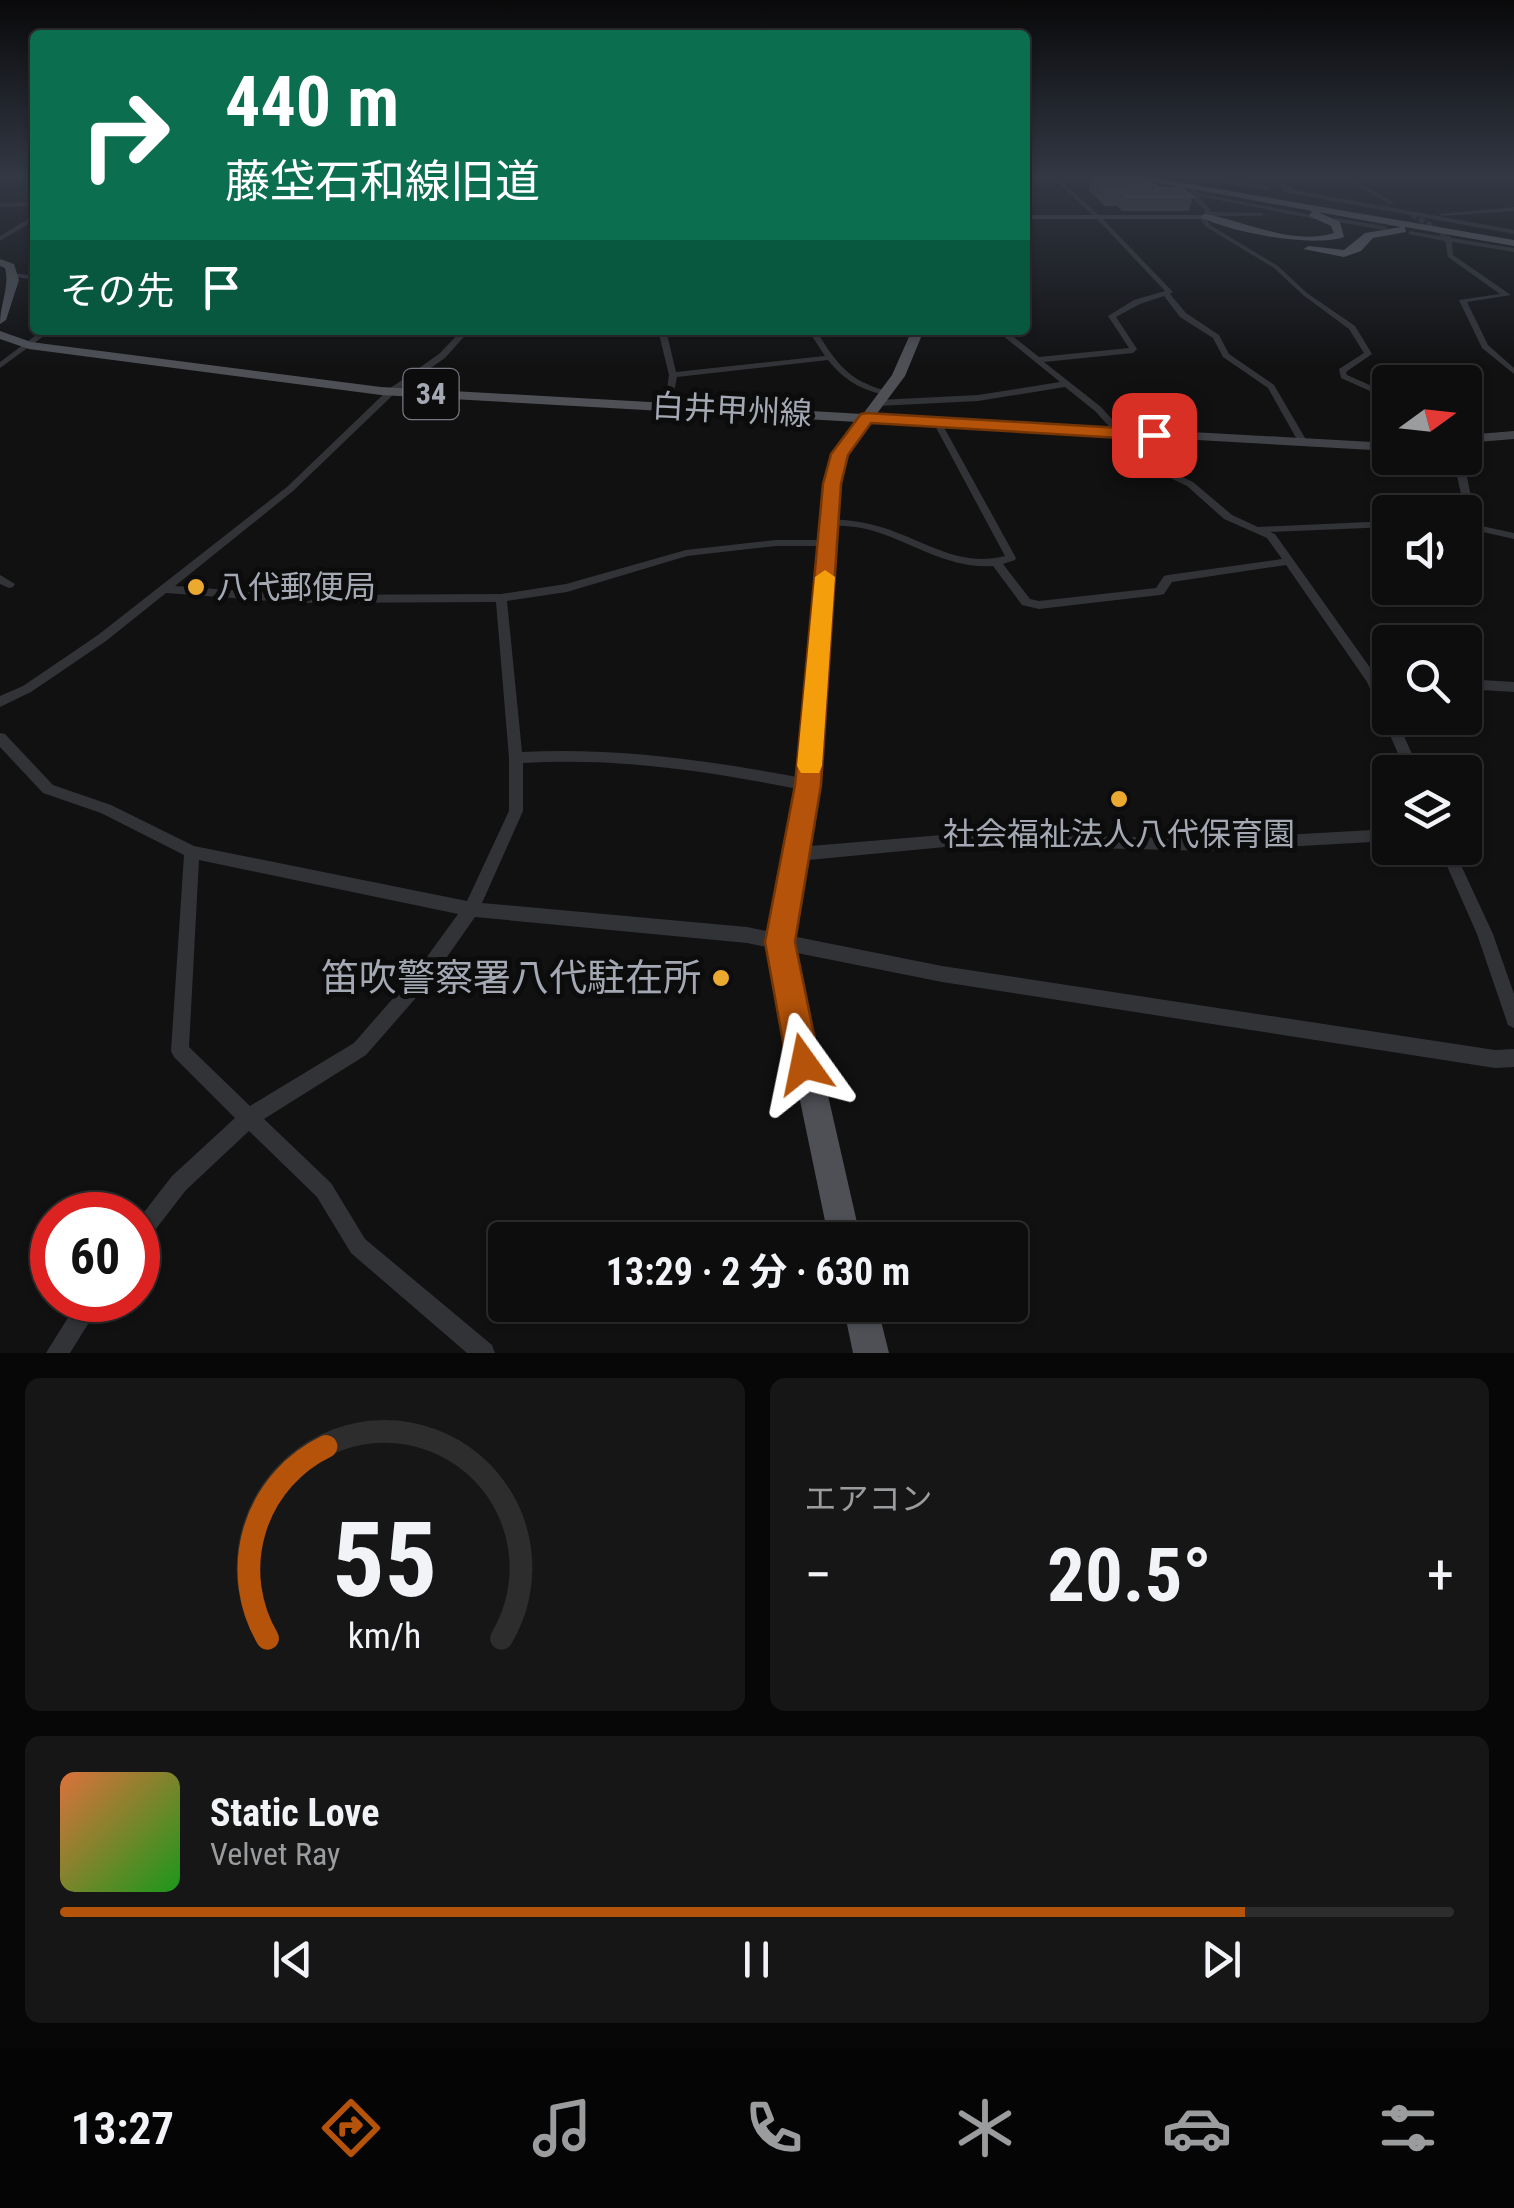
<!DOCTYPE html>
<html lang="ja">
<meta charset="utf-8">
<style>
:root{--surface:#0d0d0e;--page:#161617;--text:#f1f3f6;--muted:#9a9c9e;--line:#2d2d2e;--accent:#b45309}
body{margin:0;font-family:"Roboto Condensed","Noto Sans JP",sans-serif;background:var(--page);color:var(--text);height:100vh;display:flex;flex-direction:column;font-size:38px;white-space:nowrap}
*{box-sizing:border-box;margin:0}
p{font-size:32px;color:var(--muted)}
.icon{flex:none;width:55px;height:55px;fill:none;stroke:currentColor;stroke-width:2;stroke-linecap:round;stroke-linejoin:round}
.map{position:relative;height:1353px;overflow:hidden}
.panel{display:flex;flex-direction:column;gap:25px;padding:25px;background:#070708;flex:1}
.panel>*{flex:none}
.top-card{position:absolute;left:30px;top:30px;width:1000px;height:305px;border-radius:10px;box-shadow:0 2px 8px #0004,0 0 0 2px var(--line);background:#0b6e4f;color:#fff;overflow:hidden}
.needle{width:65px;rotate:75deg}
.buttons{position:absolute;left:1372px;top:365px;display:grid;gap:20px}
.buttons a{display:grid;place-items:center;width:110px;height:110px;border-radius:10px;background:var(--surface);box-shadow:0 2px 8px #0004,0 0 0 2px var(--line);font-size:50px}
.speed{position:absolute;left:30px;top:1192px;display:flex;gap:20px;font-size:50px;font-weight:700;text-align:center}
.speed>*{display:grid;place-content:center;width:130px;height:130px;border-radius:50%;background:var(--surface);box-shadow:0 2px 8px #0004,0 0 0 2px var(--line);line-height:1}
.speed .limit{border:15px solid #d22;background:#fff;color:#111}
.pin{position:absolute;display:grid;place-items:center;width:85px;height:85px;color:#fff;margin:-42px;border-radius:20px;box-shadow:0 5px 15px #0006}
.me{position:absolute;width:110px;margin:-55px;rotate:348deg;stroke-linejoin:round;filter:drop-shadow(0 0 8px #0008)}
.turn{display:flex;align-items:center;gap:35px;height:210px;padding:0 30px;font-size:45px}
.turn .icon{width:130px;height:130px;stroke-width:2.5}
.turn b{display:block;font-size:70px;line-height:85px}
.then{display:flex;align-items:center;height:95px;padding:0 30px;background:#0003;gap:20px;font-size:38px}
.big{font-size:75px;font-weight:700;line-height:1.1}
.panel .widget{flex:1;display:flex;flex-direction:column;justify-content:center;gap:15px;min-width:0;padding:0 35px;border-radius:15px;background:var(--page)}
.panel .dial{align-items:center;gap:0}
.dial svg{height:260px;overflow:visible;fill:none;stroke:var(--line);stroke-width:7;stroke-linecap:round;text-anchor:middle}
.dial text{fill:var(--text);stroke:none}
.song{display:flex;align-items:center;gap:30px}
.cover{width:120px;height:120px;border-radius:15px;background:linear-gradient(135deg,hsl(20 70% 55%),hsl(120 70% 35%))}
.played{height:10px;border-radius:5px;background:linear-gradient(90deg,var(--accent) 85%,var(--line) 85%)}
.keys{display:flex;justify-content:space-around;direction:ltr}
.heat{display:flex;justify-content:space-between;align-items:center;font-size:55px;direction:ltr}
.panel .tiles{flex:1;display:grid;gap:25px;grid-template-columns:1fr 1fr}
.widget:last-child{grid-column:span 2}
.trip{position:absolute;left:488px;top:1222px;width:540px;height:100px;border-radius:10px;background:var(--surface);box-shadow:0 2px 8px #0004,0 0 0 2px var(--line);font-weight:700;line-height:100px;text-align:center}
.tabs{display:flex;height:160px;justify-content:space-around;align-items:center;background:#050506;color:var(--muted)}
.tabs .icon{width:70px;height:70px}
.tabs .current{color:var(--accent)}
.tabs b{font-size:45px;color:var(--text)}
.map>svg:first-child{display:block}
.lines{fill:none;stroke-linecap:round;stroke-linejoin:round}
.street-tunnel{stroke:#2e2f32;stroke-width:6;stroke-dasharray:6 2.5;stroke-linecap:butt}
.street{fill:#323337;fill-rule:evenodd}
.secondary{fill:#404247;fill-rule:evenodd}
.primary{fill:#4e5056;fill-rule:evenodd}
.highway{fill:#5e6168;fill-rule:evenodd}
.wall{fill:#47484d}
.building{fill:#515358;stroke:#5e6066;stroke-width:2.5}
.route{fill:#b45309;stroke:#753606;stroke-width:2.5}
.slow{fill:#f59e0b}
.poi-dot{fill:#eba930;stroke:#0c0c0d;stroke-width:4}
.labels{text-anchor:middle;stroke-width:10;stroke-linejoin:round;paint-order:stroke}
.shield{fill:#0c0c0d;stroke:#767981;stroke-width:2.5}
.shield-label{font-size:30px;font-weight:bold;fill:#a3a8b3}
.street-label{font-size:32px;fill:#a3a8b3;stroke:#0c0c0d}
.poi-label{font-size:32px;fill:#a3a8b3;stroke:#0c0c0d;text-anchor:start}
.near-poi-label{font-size:38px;fill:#a3a8b3;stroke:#0c0c0d;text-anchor:end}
</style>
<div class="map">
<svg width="1514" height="1353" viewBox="0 0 1514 1353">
<rect width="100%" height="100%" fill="#111112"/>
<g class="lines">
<!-- street-tunnel -->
<path class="street-tunnel" d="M1187,177L1195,191
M1412,214L1448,237"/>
<!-- street -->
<path class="street" d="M1051,177H1056L1100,216L1172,291L1173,292L1170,294L1186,313L1219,335L1229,354L1274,385L1308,443L1300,445L1268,388L1223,357L1213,338L1180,317L1164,296L1140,304L1116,317L1137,349L1133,353L1044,362L1101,407L1151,462L1193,482L1232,515L1258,527L1390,521V527L1270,532L1275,534L1376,676H1390V686H1381L1390,705V718H1396L1420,772H1406L1367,682L1286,565L1172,582L1164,594L1160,595L1039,609L1022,605L993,566C947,569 913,542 870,530C857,526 843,526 830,525L825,522L830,519C849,520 866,522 884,528C925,541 960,568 1005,556L933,422L937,419L941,422L1016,558L1015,560L1003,564L1030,599L1039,601L1156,588L1164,576L1168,575L1282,559L1267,538L1224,519L1187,486L1145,466L1095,411L1065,387L978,401L878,406L874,403L878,400L978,395L1060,382L996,330H1005L1039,357L1129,348L1108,316L1134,300L1165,291L1096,218Z
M1199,177H1204L1205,178L1202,180Z
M1268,177H1274L1295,190L1514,230V234L1284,192L1281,190L1286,189Z
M1341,177H1347L1395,203L1390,204Z
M1216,178L1267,186L1270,188L1267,190L1214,181Z
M1195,189L1198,193L1317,216L1315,219L1198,196L1210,209V212L1264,213L1262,216H1209L1207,220L1210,225L1278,266L1307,293L1355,326L1372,354L1346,372L1347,375L1390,394V400L1341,378L1339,369L1364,353L1349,329L1303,295L1274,268L1206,227L1201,220L1205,210L1194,200L1193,195L1187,193Z
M35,202V206L0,207V203Z
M1514,207V211L1442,216L1439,214Z
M35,215V220L0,241V236Z
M1335,218L1384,226L1387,228L1384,230L1333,221Z
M1410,231L1445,237L1448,235L1451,238L1514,248V252L1452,242L1453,255L1511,295L1467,302L1488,345L1514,368V374L1482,348L1459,300L1500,294L1448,257L1445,241L1408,234Z
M13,273L35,276V280L11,276L10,275Z
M43,330H52L0,368V362Z
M462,330H470L445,358L395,393L293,491L175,586L298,595L501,594L566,584L686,550L776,540H828L833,543L828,546H776L687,556L567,592L507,601L522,752C619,747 713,761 808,779L813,781L815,785L813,789L808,791C713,772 620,757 523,763V811L482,903L747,927L942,966L1495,1050L1514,1049V1067L1495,1068L942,982L747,943L475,917L428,984L366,1055L264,1119L331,1183L365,1239L492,1345L495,1353H467L351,1253L317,1197L249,1131L186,1190L145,1243L138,1246V1220L172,1176L235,1118L174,1057L171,1051L184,855L101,813L43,793L0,747V733L5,734L53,785L111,805L194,846L467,901L509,811V758L496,602L298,603L166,593L106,641L31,692L0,707V696L23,686L98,635L287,487L389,389L439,354ZM199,860L458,914L416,972L354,1043L250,1106L189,1047Z
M658,330H666L676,372L825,356L808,330H816C829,352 843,374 867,384C874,388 883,389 890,392L886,395C861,390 844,380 828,360L677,377L671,407L664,409L669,375Z
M1453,458H1463L1477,525L1514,533V539L1465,528V512Z
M0,575L15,584L13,587L9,588L0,584Z
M1465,679L1514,682V692L1465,689Z
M1390,829V841L1213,851L966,845L798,861L793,859L790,854L793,849L798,847L966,833L1213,839Z
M1439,848H1453L1493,934L1514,994V1028L1508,1025L1477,934Z
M79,1300H103L70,1353H46Z"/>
<!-- secondary -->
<path class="secondary" d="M1025,215H1205L1209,217L1205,219H1025Z
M867,414L1390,443V451L863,421V415Z
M1514,431V439L1465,443V435Z"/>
<!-- primary -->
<path class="primary" d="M0,259L14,264L19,280L6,320L0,324C0,304 10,286 5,268L0,266Z
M912,330H924L905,376L846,455L840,485L819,785L793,942L861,1240H829L767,942L797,785L824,485L832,455L857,422L381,395L29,349L0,339V331L31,342L381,387L863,414L892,375Z
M843,1305H877L889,1353H853Z"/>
<!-- highway -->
<path class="highway" d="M1126,177H1149L1514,240V246L1405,227L1406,232L1373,238L1361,251L1344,257L1303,249L1309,246L1344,250L1365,233L1401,227L1318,212L1340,222L1344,237C1310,248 1231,232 1200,217L1205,214C1245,221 1293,246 1334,233L1331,226L1309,216L1312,211Z"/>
</g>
<!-- wall -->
<path class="wall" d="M1093,177L1159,188L1193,197L1189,211H1122L1117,206H1105L1089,191Z"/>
<!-- building -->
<path class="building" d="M1093,177H1146L1159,188H1182L1193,197H1126L1121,192H1109Z"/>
<!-- sky -->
<linearGradient id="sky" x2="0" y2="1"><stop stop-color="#09090a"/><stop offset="0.48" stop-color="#323844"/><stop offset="1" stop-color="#323844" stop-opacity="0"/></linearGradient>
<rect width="1514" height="367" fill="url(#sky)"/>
<!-- route -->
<path class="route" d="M867,413L1154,430L1163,435L1154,440L871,423L848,455L841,484L821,785L795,942L820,1064L815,1075L804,1080L792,1075L787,1064L765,942L795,785L823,484L831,454L861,414Z"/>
<!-- slow -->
<path class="slow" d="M825,570L835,577L822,766L819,773H801L797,766L815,577Z"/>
<!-- markers -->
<g class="poi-dot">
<circle cx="196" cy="587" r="10"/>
<circle cx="1119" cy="799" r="10"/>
<circle cx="721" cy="978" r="10"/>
</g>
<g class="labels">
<!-- shield labels -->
<rect class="shield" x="403.5" y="369" width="55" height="50" rx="8"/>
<g class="shield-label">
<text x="431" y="404">34</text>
</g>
<!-- street labels -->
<g class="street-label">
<text transform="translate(732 410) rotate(3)" y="11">白井甲州線</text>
</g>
<!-- poi labels -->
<g class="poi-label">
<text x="216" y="598">八代郵便局</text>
<text x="1119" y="845" text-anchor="middle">社会福祉法人八代保育園</text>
</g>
<!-- near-poi labels -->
<g class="near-poi-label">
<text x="701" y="991">笛吹警察署八代駐在所</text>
</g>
</g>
</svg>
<div class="buttons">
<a><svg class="needle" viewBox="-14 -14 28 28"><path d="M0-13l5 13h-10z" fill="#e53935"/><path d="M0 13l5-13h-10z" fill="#9a9c9e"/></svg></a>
<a><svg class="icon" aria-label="sound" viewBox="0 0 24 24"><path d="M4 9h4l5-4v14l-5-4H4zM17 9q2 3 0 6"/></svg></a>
<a><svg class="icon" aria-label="search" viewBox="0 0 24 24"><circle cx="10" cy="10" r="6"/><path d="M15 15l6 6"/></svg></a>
<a><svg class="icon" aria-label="layers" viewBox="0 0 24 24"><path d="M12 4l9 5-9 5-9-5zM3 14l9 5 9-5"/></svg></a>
</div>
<div class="speed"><div class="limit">60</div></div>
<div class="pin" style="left:1154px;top:435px;background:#d93025"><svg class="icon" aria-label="arrive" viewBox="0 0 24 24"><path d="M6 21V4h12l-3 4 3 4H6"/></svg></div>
<svg class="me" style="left:804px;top:1064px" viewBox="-20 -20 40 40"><path d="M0-17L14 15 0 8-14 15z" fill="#b45309" stroke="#fff" stroke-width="4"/></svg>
<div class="trip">13:29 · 2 分 · 630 m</div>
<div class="top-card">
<div class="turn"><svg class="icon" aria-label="right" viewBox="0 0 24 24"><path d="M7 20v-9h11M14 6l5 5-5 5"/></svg><div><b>440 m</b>藤垈石和線旧道</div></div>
<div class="then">その先<svg class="icon" aria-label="arrive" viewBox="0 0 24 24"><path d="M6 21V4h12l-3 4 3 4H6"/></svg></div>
</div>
</div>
<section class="panel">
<div class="tiles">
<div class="widget dial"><svg viewBox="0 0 100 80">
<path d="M14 69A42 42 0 1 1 86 69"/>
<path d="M14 69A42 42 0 0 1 32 10" stroke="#b45309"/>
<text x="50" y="56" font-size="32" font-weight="700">55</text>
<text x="50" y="72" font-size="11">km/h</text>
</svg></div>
<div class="widget"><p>エアコン</p>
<div class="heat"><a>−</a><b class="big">20.5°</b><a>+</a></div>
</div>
<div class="widget">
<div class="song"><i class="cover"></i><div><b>Static Love</b><p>Velvet Ray</p></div></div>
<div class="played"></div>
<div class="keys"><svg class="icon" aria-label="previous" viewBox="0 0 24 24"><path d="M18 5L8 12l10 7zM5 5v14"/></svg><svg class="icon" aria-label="pause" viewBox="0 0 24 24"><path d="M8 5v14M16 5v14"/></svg><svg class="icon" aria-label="next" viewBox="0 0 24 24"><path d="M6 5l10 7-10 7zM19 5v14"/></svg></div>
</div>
</div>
</section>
<nav class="tabs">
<b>13:27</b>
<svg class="icon current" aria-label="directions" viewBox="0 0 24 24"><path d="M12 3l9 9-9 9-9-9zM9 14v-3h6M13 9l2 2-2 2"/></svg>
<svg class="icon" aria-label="music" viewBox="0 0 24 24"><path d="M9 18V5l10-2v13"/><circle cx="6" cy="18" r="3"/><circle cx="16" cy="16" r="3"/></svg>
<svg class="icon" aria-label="phone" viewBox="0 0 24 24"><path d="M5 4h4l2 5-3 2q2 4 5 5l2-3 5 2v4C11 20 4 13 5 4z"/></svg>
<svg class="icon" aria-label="climate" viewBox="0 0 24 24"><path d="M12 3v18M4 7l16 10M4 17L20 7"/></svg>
<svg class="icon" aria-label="car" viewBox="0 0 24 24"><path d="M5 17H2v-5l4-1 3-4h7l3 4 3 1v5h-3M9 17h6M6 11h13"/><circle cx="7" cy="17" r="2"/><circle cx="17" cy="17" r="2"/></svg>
<svg class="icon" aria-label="filters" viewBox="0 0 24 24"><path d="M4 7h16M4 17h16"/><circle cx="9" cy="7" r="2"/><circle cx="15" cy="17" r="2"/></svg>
</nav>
